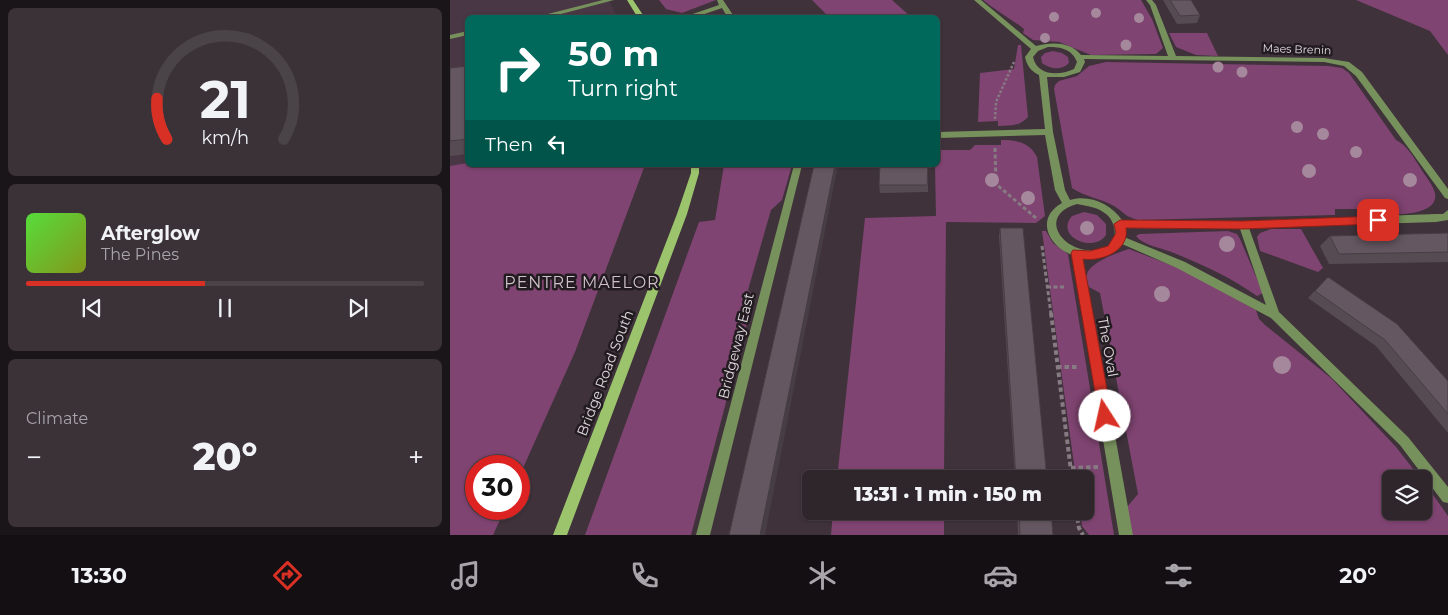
<!DOCTYPE html>
<meta charset="utf-8">
<style>
:root{--surface:#2f262c;--page:#3b3238;--text:#f1f3f6;--muted:#a7a5a9;--line:#4a4348;--accent:#d93025}
body{margin:0;font-family:Montserrat,sans-serif;background:var(--page);color:var(--text);height:100vh;display:flex;flex-direction:column;font-size:19px;white-space:nowrap}
*{box-sizing:border-box;margin:0}
p{font-size:16px;color:var(--muted)}
.icon{flex:none;width:28px;height:28px;fill:none;stroke:currentColor;stroke-width:2;stroke-linecap:round;stroke-linejoin:round}
.map{position:relative;flex:1;overflow:hidden}
.panel{display:flex;flex-direction:column;gap:8px;padding:8px;background:#1a1518;width:450px}
.panel>*{flex:none}
.hud{position:absolute;left:15px;top:15px;width:475px;height:152px;border-radius:8px;box-shadow:0 1px 4px #0004,0 0 0 1px var(--line);background:#00695c;color:#fff;overflow:hidden}
.buttons{position:absolute;left:932px;top:470px;display:grid;gap:10px}
.buttons a{display:grid;place-items:center;width:50px;height:50px;border-radius:8px;background:var(--surface);box-shadow:0 1px 4px #0004,0 0 0 1px var(--line);font-size:25px}
.speed{position:absolute;left:15px;top:455px;display:flex;gap:10px;font-size:25px;font-weight:700;text-align:center}
.speed>*{display:grid;place-content:center;width:65px;height:65px;border-radius:50%;background:var(--surface);box-shadow:0 1px 4px #0004,0 0 0 1px var(--line);line-height:1}
.speed .limit{border:8px solid #d22;background:#fff;color:#111}
.pin{position:absolute;display:grid;place-items:center;width:42px;height:42px;color:#fff;margin:-21px;border-radius:10px;box-shadow:0 2px 8px #0006}
.me{position:absolute;width:55px;margin:-28px;rotate:350deg;stroke-linejoin:round;filter:drop-shadow(0 0 4px #0008)}
.turn{display:flex;align-items:center;gap:18px;height:105px;padding:0 20px;font-size:22px}
.turn .icon{width:65px;height:65px;stroke-width:2.5}
.turn b{display:block;font-size:35px;line-height:42px}
.then{display:flex;align-items:center;height:48px;padding:0 20px;background:#0003;gap:10px;font-size:19px}
.big{font-size:38px;font-weight:800;line-height:1.1}
.panel .widget{flex:1;display:flex;flex-direction:column;justify-content:center;gap:8px;min-width:0;padding:0 18px;border-radius:8px;background:var(--page)}
.panel .dial{align-items:center;gap:0}
.dial svg{height:130px;overflow:visible;fill:none;stroke:var(--line);stroke-width:7;stroke-linecap:round;text-anchor:middle}
.dial text{fill:var(--text);stroke:none}
.song{display:flex;align-items:center;gap:15px}
.cover{width:60px;height:60px;border-radius:8px;background:linear-gradient(135deg,hsl(110 70% 55%),hsl(70 70% 35%))}
.played{height:5px;border-radius:2px;background:linear-gradient(90deg,var(--accent) 45%,var(--line) 45%)}
.keys{display:flex;justify-content:space-around;direction:ltr}
.heat{display:flex;justify-content:space-between;align-items:center;font-size:28px;direction:ltr}
.trip{position:absolute;left:352px;top:470px;width:292px;height:50px;border-radius:8px;background:var(--surface);box-shadow:0 1px 4px #0004,0 0 0 1px var(--line);font-weight:800;line-height:50px;text-align:center}
.menu{display:flex;height:80px;justify-content:space-around;align-items:center;background:#130f12;color:var(--muted)}
.menu .icon{width:35px;height:35px}
.menu .selected{color:var(--accent)}
.menu b{font-size:22px;color:var(--text)}
main{display:flex;flex:1;min-height:0}
.map>svg:first-child{display:block}
.built{fill:#4a3745}
.green{fill:#7f4471}
.lines{fill:none;stroke-linecap:round;stroke-linejoin:round}
.path-far2{stroke:#877b83;stroke-width:2.5;stroke-dasharray:2.5 2;stroke-linecap:butt}
.path-far1{stroke:#877b83;stroke-width:3;stroke-dasharray:4 2.5;stroke-linecap:butt}
.path{stroke:#877b83;stroke-width:4;stroke-dasharray:4.5 3;stroke-linecap:butt}
.lane{fill:#77915c;fill-rule:evenodd}
.street{fill:#77915c;fill-rule:evenodd}
.secondary{fill:#9bc46d;fill-rule:evenodd}
.tree{fill:#a5889c}
.wall{fill:#574b53}
.shaded-wall{fill:#473d44}
.building{fill:#655761;stroke:#473d44}
.route{fill:#d93025;stroke:#8d1f18}
.labels{text-anchor:middle;stroke-width:5;stroke-linejoin:round;paint-order:stroke}
.far-street-label{font-size:11px;fill:#e3dae0;stroke:#221c20}
.street-label{font-size:14px;fill:#e3dae0;stroke:#221c20}
.quarter-label{font-size:16px;letter-spacing:1px;fill:#d0c0cb;stroke:#221c20}
</style>
<main>
<section class="panel">
<div class="widget dial"><svg viewBox="0 0 100 80">
<path d="M14 69A42 42 0 1 1 86 69"/>
<path d="M14 69A42 42 0 0 1 8 44" stroke="#d93025"/>
<text x="50" y="56" font-size="32" font-weight="700">21</text>
<text x="50" y="72" font-size="11">km/h</text>
</svg></div>
<div class="widget">
<div class="song"><i class="cover"></i><div><b>Afterglow</b><p>The Pines</p></div></div>
<div class="played"></div>
<div class="keys"><svg class="icon" aria-label="previous" viewBox="0 0 24 24"><path d="M18 5L8 12l10 7zM5 5v14"/></svg><svg class="icon" aria-label="pause" viewBox="0 0 24 24"><path d="M8 5v14M16 5v14"/></svg><svg class="icon" aria-label="next" viewBox="0 0 24 24"><path d="M6 5l10 7-10 7zM19 5v14"/></svg></div>
</div>
<div class="widget"><p>Climate</p>
<div class="heat"><a>−</a><b class="big">20°</b><a>+</a></div>
</div>
</section>
<div class="map">
<svg width="998" height="535" viewBox="0 0 998 535">
<rect width="100%" height="100%" fill="#3f323b"/>
<!-- built -->
<path class="built" d="M0,0H159L167,17L18,18L17,163L0,166Z"/>
<!-- green -->
<path class="green" d="M209,0H266L232,13L216,9Z
M362,0H442L461,17H379Z
M533,0H691L702,19L713,48L706,54L641,55L609,42L583,40L573,33L574,29C560,18 546,11 533,0Z
M906,0H998V55L980,31Z
M719,33H757L768,56L746,55L726,47Z
M568,45H571L578,117C570,126 560,126 548,126V121L528,122L530,73L564,69Z
M603,51L612,53L618,57L619,63C611,71 600,69 592,63L591,57L595,53Z
M656,62L878,66L892,68L899,73L946,140C958,146 964,158 971,169C976,177 983,185 985,193C989,215 950,214 937,215L927,209H885V215L688,220C674,216 675,213 664,206C650,198 635,197 622,188L604,89L605,85L609,81L627,76L639,66Z
M551,140C566,140 580,142 587,157L595,216L586,223L496,222L494,479H387L415,218L486,216L485,165H488V150H520L525,145H551Z
M17,163L18,165H195L125,352L69,477V466H26V509H55L43,535H0V166Z
M274,165H342L332,200L321,210L298,290L304,296L241,535H135L249,222L265,220Z
M634,212L647,215L656,224V235C643,254 604,236 622,216Z
M821,229H851L873,268L868,272L810,251L807,237L810,233Z
M592,231H596L603,243L618,254L664,535H639L632,526L630,511H636V479H626Z
M778,231L787,234L790,239L813,293L807,296C782,278 753,265 724,253C713,248 694,246 686,236L689,234Z
M679,249L731,269L806,310L809,319L815,325L881,378L946,447L971,479H941V511H974V482L998,516V535H683L677,507L688,494L650,293L639,287C638,284 636,279 637,275C638,263 669,252 679,249Z
M383,511H494V535H381Z"/>
<g class="lines">
<!-- path-far2 -->
<path class="path-far2" d="M545,119L546,102L564,62"/>
<!-- path-far1 -->
<path class="path-far1" d="M545,148L546,184L586,218
M592,246L601,314
M597,287H616"/>
<!-- path -->
<path class="path" d="M601,313L622,479
M607,367H629
M621,468L648,467
M626,511L629,528L633,535"/>
<!-- lane -->
<path class="lane" d="M153,0H164L96,18H82Z
M18,31V35L0,39V35Z"/>
<!-- street -->
<path class="street" d="M267,0H273L285,18H278L272,8L243,18H231L269,5Z
M524,0H531L586,46C601,42 620,41 631,55L718,56L700,5L696,0H702L706,5L726,56L874,58L899,62L912,72L998,189V199L995,198L906,76L894,66L874,62L634,59L635,62L630,72L614,77H597L603,132L615,190L620,200C639,194 661,204 672,220L793,221L986,214H993L998,210V220L986,222L799,228L829,312L958,437L998,487V503L993,502L950,445L821,318L727,268L672,244C661,257 649,258 633,258L683,535H669L622,255C598,246 585,218 612,203L605,190L595,135L488,138V132L595,129L589,75C581,71 577,66 575,57L581,49ZM598,47C611,47 622,49 627,62L624,69C609,76 587,76 583,57L588,51ZM627,204C637,206 648,207 656,214C667,223 669,243 654,248C619,261 582,217 627,204ZM674,228L790,229L816,305L735,262L674,237Z
M344,165H352L260,535H246Z"/>
<!-- secondary -->
<path class="secondary" d="M177,0H183L195,18H188Z
M241,165H249V173L237,214L117,535H103L227,214L241,173Z"/>
</g>
<!-- trees -->
<g class="tree">
<circle cx="646" cy="13" r="5"/>
<circle cx="604" cy="17" r="5"/>
<circle cx="689" cy="18" r="5"/>
<circle cx="595" cy="38" r="5"/>
<circle cx="676" cy="45" r="5.5"/>
<circle cx="768" cy="67" r="5.5"/>
<circle cx="792" cy="72" r="5.5"/>
<circle cx="847" cy="127" r="6"/>
<circle cx="873" cy="134" r="6"/>
<circle cx="906" cy="152" r="6"/>
<circle cx="859" cy="171" r="7"/>
<circle cx="542" cy="180" r="7"/>
<circle cx="960" cy="180" r="7"/>
<circle cx="578" cy="198" r="7"/>
<circle cx="637" cy="228" r="7"/>
<circle cx="777" cy="244" r="8"/>
<circle cx="712" cy="294" r="8"/>
<circle cx="832" cy="365" r="9"/>
</g>
<!-- wall -->
<path class="wall" d="M713,0H741L750,15L747,23L727,24Z
M18,66V154L0,156V68Z
M478,171V192L430,193L429,185Z
M550,228L597,479H565L549,236Z
M998,233V262L879,264L870,246L880,236Z
M878,277L998,381V433L926,346L858,298Z
M567,511H601L603,535H568Z"/>
<!-- shaded-wall -->
<path class="shaded-wall" d="M385,165H388L315,535H310Z"/>
<!-- building -->
<path class="building" d="M720,0H741L750,15L730,16Z
M18,66V139L0,141V68Z
M364,165H385L310,535H279Z
M430,165H478L477,185H429Z
M550,228H573L597,479H566Z
M998,233V252L889,254L880,236Z
M878,277L947,324L998,381V414L935,340L865,291Z
M569,511H601L603,535H570Z"/>
<!-- route -->
<path class="route" d="M928,216L933,220L928,224L793,229L676,228C680,251 651,262 633,259L662,416L660,421L655,423L650,421L621,253L623,250L640,251L658,246L666,233L664,224L670,220L793,221Z"/>
<g class="labels">
<!-- far-street labels -->
<g class="far-street-label">
<text transform="translate(847 49) rotate(2)" y="4">Maes Brenin</text>
</g>
<!-- street labels -->
<g class="street-label">
<text transform="translate(286 346) rotate(-76)" y="5">Bridgeway East</text>
<text transform="translate(658 347) rotate(80)" y="5">The Oval</text>
<text transform="translate(155 373) rotate(-69)" y="5">Bridge Road South</text>
</g>
<!-- quarter labels -->
<g class="quarter-label">
<text x="132" y="288">PENTRE MAELOR</text>
</g>
</g>
</svg>
<div class="buttons">
<a><svg class="icon" aria-label="layers" viewBox="0 0 24 24"><path d="M12 4l9 5-9 5-9-5zM3 14l9 5 9-5"/></svg></a>
</div>
<div class="speed"><div class="limit">30</div></div>
<div class="pin" style="left:928px;top:220px;background:#d93025"><svg class="icon" aria-label="arrive" viewBox="0 0 24 24"><path d="M6 21V4h12l-3 4 3 4H6"/></svg></div>
<svg class="me" style="left:655px;top:416px" viewBox="-20 -20 40 40"><circle r="19" fill="#fff"/><path d="M0-13L10 11 0 6-10 11z" fill="#d93025"/></svg>
<div class="trip">13:31 · 1 min · 150 m</div>
<div class="hud">
<div class="turn"><svg class="icon" aria-label="right" viewBox="0 0 24 24"><path d="M7 20v-9h11M14 6l5 5-5 5"/></svg><div><b>50 m</b>Turn right</div></div>
<div class="then">Then<svg class="icon" aria-label="left" viewBox="0 0 24 24"><path d="M17 20v-9H6M10 6l-5 5 5 5"/></svg></div>
</div>
</div>
</main>
<nav class="menu">
<b>13:30</b>
<svg class="icon selected" aria-label="directions" viewBox="0 0 24 24"><path d="M12 3l9 9-9 9-9-9zM9 14v-3h6M13 9l2 2-2 2"/></svg>
<svg class="icon" aria-label="music" viewBox="0 0 24 24"><path d="M9 18V5l10-2v13"/><circle cx="6" cy="18" r="3"/><circle cx="16" cy="16" r="3"/></svg>
<svg class="icon" aria-label="phone" viewBox="0 0 24 24"><path d="M5 4h4l2 5-3 2q2 4 5 5l2-3 5 2v4C11 20 4 13 5 4z"/></svg>
<svg class="icon" aria-label="climate" viewBox="0 0 24 24"><path d="M12 3v18M4 7l16 10M4 17L20 7"/></svg>
<svg class="icon" aria-label="car" viewBox="0 0 24 24"><path d="M5 17H2v-5l4-1 3-4h7l3 4 3 1v5h-3M9 17h6M6 11h13"/><circle cx="7" cy="17" r="2"/><circle cx="17" cy="17" r="2"/></svg>
<svg class="icon" aria-label="filters" viewBox="0 0 24 24"><path d="M4 7h16M4 17h16"/><circle cx="9" cy="7" r="2"/><circle cx="15" cy="17" r="2"/></svg>
<b>20°</b>
</nav>
